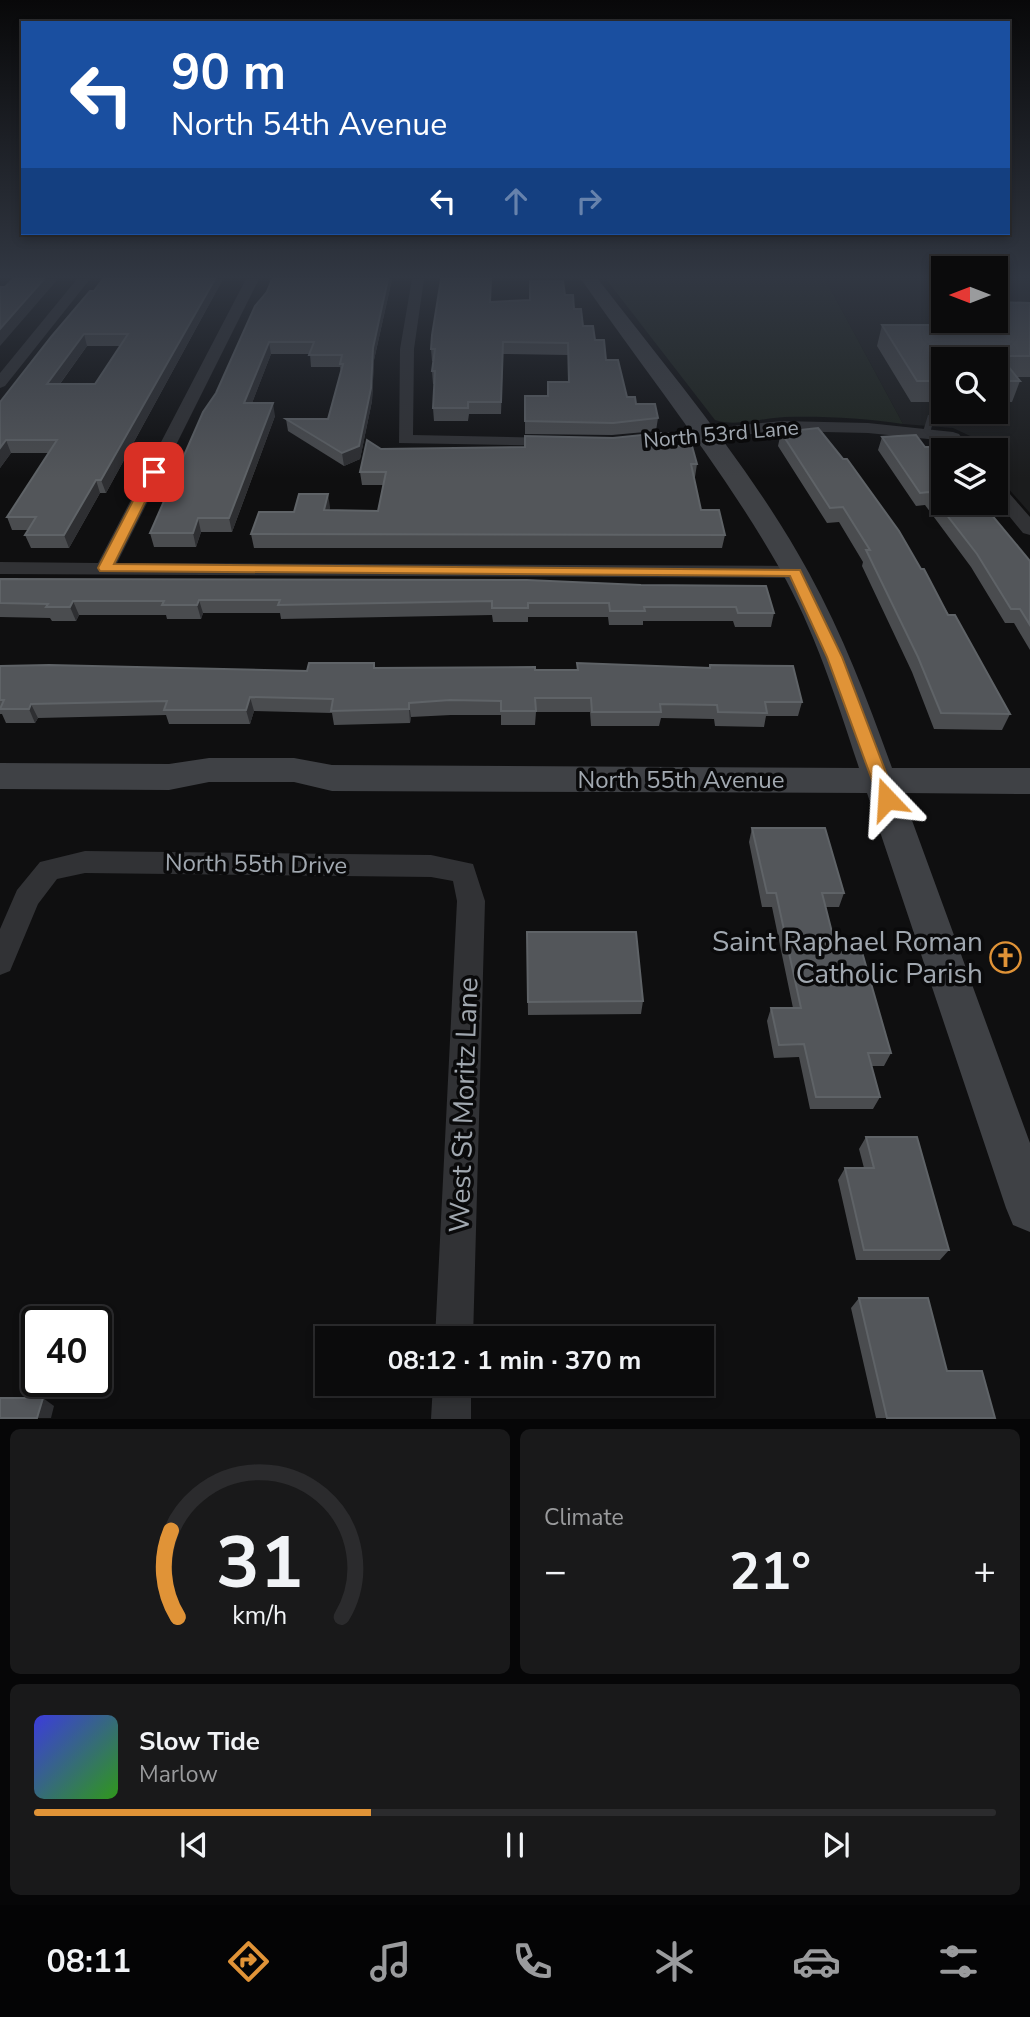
<!DOCTYPE html>
<meta charset="utf-8">
<style>
:root{--surface:#0b0b0c;--page:#19191a;--text:#f1f3f6;--muted:#9a9b9d;--line:#2b2b2d;--accent:#e09337}
body{margin:0;font-family:"Nunito Sans",sans-serif;background:var(--page);color:var(--text);height:100vh;display:flex;flex-direction:column;font-size:26px;white-space:nowrap}
*{box-sizing:border-box;margin:0}
p{font-size:23px;color:var(--muted)}
.icon{flex:none;width:38px;height:38px;fill:none;stroke:currentColor;stroke-width:2;stroke-linecap:round;stroke-linejoin:round}
.map{position:relative;height:1419px;overflow:hidden}
.panel{display:flex;flex-direction:column;gap:10px;padding:10px;background:#060607;flex:1}
.panel>*{flex:none}
.hud{position:absolute;left:21px;top:21px;width:989px;height:214px;border-radius:0px;box-shadow:0 4px 10px #0003,0 0 0 2px var(--line);background:#1a4fa0;color:#fff;overflow:hidden}
.needle{width:46px;rotate:270deg}
.fabs{position:absolute;left:931px;top:256px;display:grid;gap:14px}
.fabs a{display:grid;place-items:center;width:77px;height:77px;border-radius:0px;background:var(--surface);box-shadow:0 4px 10px #0003,0 0 0 2px var(--line);font-size:35px}
.speed{position:absolute;left:21px;top:1306px;display:flex;gap:14px;font-size:35px;font-weight:700;text-align:center}
.speed>*{display:grid;place-content:center;width:91px;height:91px;border-radius:50%;background:var(--surface);box-shadow:0 4px 10px #0003,0 0 0 2px var(--line);line-height:1}
.speed .limit{border:4px solid #111;border-radius:10px;background:#fff;color:#111}
.pin{position:absolute;display:grid;place-items:center;width:60px;height:60px;color:#fff;margin:-30px;border-radius:14px;box-shadow:0 4px 10px #0006}
.me{position:absolute;width:77px;margin:-38px;rotate:340deg;stroke-linejoin:round;filter:drop-shadow(0 0 5px #0008)}
.turn{display:flex;align-items:center;gap:24px;height:147px;padding:0 35px;font-size:32px}
.turn .icon{width:91px;height:91px;stroke-width:2.5}
.turn b{display:block;font-size:49px;line-height:60px}
.lanes{display:flex;align-items:center;height:66px;padding:0 35px;background:#0003;justify-content:center;gap:35px;direction:ltr}
.lanes .off{opacity:.35}
.big{font-size:52px;font-weight:700;line-height:1.1}
.panel .card{flex:1;display:flex;flex-direction:column;justify-content:center;gap:10px;min-width:0;padding:0 24px;border-radius:10px;background:var(--page)}
.panel .dial{align-items:center;gap:0}
.dial svg{height:182px;overflow:visible;fill:none;stroke:var(--line);stroke-width:7;stroke-linecap:round;text-anchor:middle}
.dial text{fill:var(--text);stroke:none}
.song{display:flex;align-items:center;gap:21px}
.cover{width:84px;height:84px;border-radius:10px;background:linear-gradient(135deg,hsl(240 70% 55%),hsl(110 70% 35%))}
.played{height:7px;border-radius:4px;background:linear-gradient(90deg,var(--accent) 35%,var(--line) 35%)}
.keys{display:flex;justify-content:space-around;direction:ltr}
.heat{display:flex;justify-content:space-between;align-items:center;font-size:38px;direction:ltr}
.panel .tiles{flex:1;display:grid;gap:10px;grid-template-columns:1fr 1fr}
.card:last-child{grid-column:span 2}
.trip{position:absolute;left:315px;top:1326px;width:399px;height:70px;border-radius:0px;background:var(--surface);box-shadow:0 4px 10px #0003,0 0 0 2px var(--line);font-weight:700;line-height:70px;text-align:center}
.tab-bar{display:flex;height:112px;justify-content:space-around;align-items:center;background:#040405;color:var(--muted)}
.tab-bar .icon{width:49px;height:49px}
.tab-bar .active{color:var(--accent)}
.tab-bar b{font-size:32px;color:var(--text)}
.map>svg:first-child{display:block}
.built{fill:#1b1c1d;fill-rule:evenodd}
.green{fill:#1e241e}
.lines{fill:none;stroke-linecap:round;stroke-linejoin:round}
.lane{fill:#313235;fill-rule:evenodd}
.street{fill:#313235;fill-rule:evenodd}
.secondary{fill:#3f4145;fill-rule:evenodd}
.wall{fill:#4a4c4f;fill-rule:evenodd}
.shaded-wall{fill:#2e2f32}
.building{fill:#53565a;stroke:#5f6367;stroke-width:2;fill-rule:evenodd}
.route{fill:#e09337;stroke:#926024;stroke-width:2}
.labels{text-anchor:middle;stroke-width:7;stroke-linejoin:round;paint-order:stroke}
.far-street-label{font-size:21px;fill:#a1a8b0;stroke:#0a0a0b}
.street-label{font-size:24px;fill:#a1a8b0;stroke:#0a0a0b}
.near-poi-label{font-size:28px;fill:#a1a8b0;stroke:#0a0a0b;text-anchor:end}
.near-street-label{font-size:28px;fill:#a1a8b0;stroke:#0a0a0b}
</style>
<div class="map">
<svg width="1030" height="1419" viewBox="0 0 1030 1419">
<rect width="100%" height="100%" fill="#0f0f10"/>
<!-- built -->
<path class="built" d="M825,279H943V320H996V279H1030V513L996,475V450H986L981,441L953,428L903,424ZM943,359H996V411H943Z"/>
<!-- green -->
<path class="green" d="M606,279H825L903,424C864,418 824,416 785,417C762,418 736,427 715,420Z"/>
<g class="lines">
<!-- lane -->
<path class="lane" d="M947,412L971,415L998,424L994,426C974,421 955,413 934,418L929,437H923L922,435L928,415Z"/>
<!-- street -->
<path class="street" d="M77,279H90L5,386L0,388V373Z
M246,279H259L117,563L795,566L805,572L795,578L0,574V562L98,563Z
M412,279H424L414,349L413,435L554,438L562,443L560,446L399,443L400,349Z
M782,421L868,423L953,432L959,434L970,450H954L948,441L868,433L782,431L631,446L623,441L631,436Z
M996,484L1002,485L1030,517V535L1023,533L996,500Z
M85,851L431,855L473,864L485,901L473,1339H435L457,901L453,881L431,877L85,873L57,879L38,904L10,971L0,975V929L17,890L40,862Z
M433,1384H471V1419H431Z"/>
<!-- secondary -->
<path class="secondary" d="M581,279H598C671,374 751,467 809,573C843,635 868,701 892,768H1030V794L902,793L1030,1143V1232L1013,1225L1006,1208L867,793L332,791L294,782H209L169,790L0,789V763L169,764L209,758H294L332,765L859,768C837,701 815,631 780,569C722,467 648,376 581,279Z"/>
</g>
<!-- wall -->
<path class="wall" d="M103,279H223L106,493H100L69,548H31L25,535L28,530H12L7,517L49,453H11L0,468V402ZM87,346H121L95,384H60Z
M272,279H392L374,360L372,401L360,459L344,466L288,431L286,419H328L341,372L340,367H311L310,354H271L252,403L275,416L232,532H201L196,547H154L150,533L216,393Z
M565,295L574,309L583,326L595,340L627,397L658,418L656,431L612,435L525,434V396H547L548,382H568V355L503,354L501,414H469L468,421H434L433,408L435,384H433L432,371L433,361H432L431,349L490,302L530,300Z
M996,302L1030,303V377H1017L1020,381L1012,402H996V359H943V402H911L877,346L882,325H979L976,322V320H996Z
M781,432L921,569L1010,714L1002,730L934,729L912,672L862,566L863,562L839,522L827,523L778,446Z
M882,437L925,447L1030,561V650L1014,623H1005L971,567L925,505L916,506L878,450Z
M664,446L697,464L695,477H693L701,510L725,535L722,548H254L251,534L294,512L330,507L329,510L378,511L383,485H362L360,472L381,449Z
M0,579L641,585L774,613L771,627H735L733,621H643V625H609L608,617H528V622H493L492,615L281,619L280,613H203L201,619H167L166,615H79L76,621H52L50,618L0,617Z
M374,663L375,668L535,670H577V663L709,668L710,665L802,702L798,716H766L764,727L715,726L714,719L661,718L659,726H591L590,712H536L535,725H501V715H451L411,717L410,723L334,725L332,713L254,711L250,724H169L166,715L38,718L35,723H6L2,714H0V666L307,671Z
M752,828L844,893L839,907H825L837,952L891,1053L884,1066H871L880,1097L873,1109H810L799,1057L774,1058L767,1021L771,1008H793L772,907H762L749,842Z
M527,946L643,1001L641,1014L528,1015Z
M866,1137L949,1250L940,1260H856L838,1180L845,1168H864L859,1149Z
M859,1298L947,1371L995,1418H876L851,1308Z"/>
<!-- shaded-wall -->
<path class="shaded-wall" d="M44,279H58L0,346V329Z
M215,279H223L106,493L101,480Z
M388,279H392L374,360L372,401L360,459L344,466L342,453L373,348Z
M84,334L87,346L51,396L47,384Z
M269,342L271,354L247,416L244,403Z
M273,403L275,416L232,532L229,518Z
M6,440L11,453L0,468V448Z
M96,480L100,493L69,548L64,535Z
M328,494L330,507L326,524L324,510Z
M198,518L201,532L196,547L193,533Z
M199,600L203,613L201,619L197,605Z
M73,601L79,615L76,621L70,607Z
M250,697L254,711L250,724L246,710Z
M409,703L411,717L410,723L409,709Z
M31,704L38,718L35,723L29,709Z
M43,1398L54,1406L51,1418H37Z"/>
<!-- building -->
<path class="building" d="M13,279H44L0,329V287H5Z
M103,279H215L101,480H96L64,535H25L36,517H7L57,440H6L0,448V402L51,337L90,291H94ZM84,334H128L95,384H47Z
M272,279H388L373,348L371,388L359,446L342,453L286,419H328L343,364H340L342,355H309L314,342H269L244,403H273L229,518H198L193,533H150L203,412L216,393L255,306L267,292Z
M441,279H491L490,302L530,300V281H563L565,295H573L574,309H581L583,326H593L595,340H604L606,360H618L627,397H635L636,404H655L658,418L613,423L525,421V396H548V382H569L568,343L503,342L501,402H468V408H433L435,371H432L435,349H431L432,335Z
M996,302L1030,303V356H1000L1020,381H996V359H943V381H917L882,325H1002L996,318Z
M818,428L843,459H847L899,531L921,569H924L948,615H955L1010,714L941,713L918,657L866,550H870L843,507L830,508L781,432Z
M661,433L664,446H692L697,464H691L701,510H719L725,535L251,534L259,512H294L299,494H328L324,510L378,511L386,472H360L367,440L381,449L525,447V436L613,438Z
M916,435L925,447H934L943,458V502H981L1030,561V625L1020,609H1011L977,554L929,492L920,493L882,437Z
M0,579L527,580L641,585L766,586L774,613H738L736,607H644L645,611H610L609,603H528V608H492V601L278,605L280,600H199L197,605H162L164,601H73L70,607H46L48,604L0,603Z
M309,663H374V668L535,667V670H578L577,663L710,668V665L793,666L802,702H765L767,713L718,712L717,705L660,704L661,712H592L591,698H535L536,711H501V701L450,700L409,703V709L331,711L333,699L250,697L246,710H164L167,701L31,704L29,709H0L4,700H0V666L49,665L307,671Z
M752,828H825L844,893H822L837,952H862L891,1053H868L880,1097H816L804,1044L779,1045L771,1008H801L776,893H767Z
M527,932H636L643,1001L528,1002Z
M866,1137H917L949,1250H864L845,1168H874Z
M859,1298H928L947,1371H982L995,1418H887Z
M0,1398H43L37,1418H0Z"/>
<!-- sky -->
<linearGradient id="sky" x2="0" y2="1"><stop stop-color="#080809"/><stop offset="0.58" stop-color="#313742"/><stop offset="1" stop-color="#313742" stop-opacity="0"/></linearGradient>
<rect width="1030" height="478" fill="url(#sky)"/>
<!-- route -->
<path class="route" d="M154,468L160,472L114,564L800,570L842,657L896,799L887,805L879,799L827,657L790,576L100,571L98,568L148,472Z"/>
<!-- icons -->
<defs>
<symbol id="church-ring" viewBox="-11 -11 22 22"><circle r="9.5" fill="#0a0a0b" stroke="#e09337" stroke-width="1.5"/><path d="M-1.2-6h2.4v3.5h3.3v2.4h-3.3V6h-2.4V-.1h-3.3v-2.4h3.3Z" fill="#e09337"/></symbol>
</defs>
<g fill-rule="evenodd">
<use href="#church-ring" x="988" y="940" width="35" height="35"/>
</g>
<g class="labels">
<!-- far-street labels -->
<g class="far-street-label">
<text transform="translate(721 434) rotate(-5)" y="7">North 53rd Lane</text>
</g>
<!-- street labels -->
<g class="street-label">
<text x="681" y="788">North 55th Avenue</text>
<text transform="translate(256 864) rotate(1)" y="8">North 55th Drive</text>
</g>
<!-- near-poi labels -->
<g class="near-poi-label">
<text x="983" y="951">Saint Raphael Roman<tspan x="983" dy="32">Catholic Parish</tspan></text>
</g>
<!-- near-street labels -->
<g class="near-street-label">
<text transform="translate(463 1105) rotate(-88)" y="10">West St Moritz Lane</text>
</g>
</g>
</svg>
<div class="fabs">
<a><svg class="needle" viewBox="-14 -14 28 28"><path d="M0-13l5 13h-10z" fill="#e53935"/><path d="M0 13l5-13h-10z" fill="#9a9b9d"/></svg></a>
<a><svg class="icon" aria-label="search" viewBox="0 0 24 24"><circle cx="10" cy="10" r="6"/><path d="M15 15l6 6"/></svg></a>
<a><svg class="icon" aria-label="layers" viewBox="0 0 24 24"><path d="M12 4l9 5-9 5-9-5zM3 14l9 5 9-5"/></svg></a>
</div>
<div class="speed"><div class="limit">40</div></div>
<div class="pin" style="left:154px;top:472px;background:#d93025"><svg class="icon" aria-label="arrive" viewBox="0 0 24 24"><path d="M6 21V4h12l-3 4 3 4H6"/></svg></div>
<svg class="me" style="left:887px;top:799px" viewBox="-20 -20 40 40"><path d="M0-17L14 15 0 8-14 15z" fill="#e09337" stroke="#fff" stroke-width="4"/></svg>
<div class="trip">08:12 · 1 min · 370 m</div>
<div class="hud">
<div class="turn"><svg class="icon" aria-label="left" viewBox="0 0 24 24"><path d="M17 20v-9H6M10 6l-5 5 5 5"/></svg><div><b>90 m</b>North 54th Avenue</div></div>
<div class="lanes"><svg class="icon" aria-label="left" viewBox="0 0 24 24"><path d="M17 20v-9H6M10 6l-5 5 5 5"/></svg><svg class="icon off" aria-label="ahead" viewBox="0 0 24 24"><path d="M12 20V5M6 11l6-6 6 6"/></svg><svg class="icon off" aria-label="right" viewBox="0 0 24 24"><path d="M7 20v-9h11M14 6l5 5-5 5"/></svg></div>
</div>
</div>
<section class="panel">
<div class="tiles">
<div class="card dial"><svg viewBox="0 0 100 80">
<path d="M14 69A42 42 0 1 1 86 69"/>
<path d="M14 69A42 42 0 0 1 11 31" stroke="#e09337"/>
<text x="50" y="56" font-size="32" font-weight="700">31</text>
<text x="50" y="72" font-size="11">km/h</text>
</svg></div>
<div class="card"><p>Climate</p>
<div class="heat"><a>−</a><b class="big">21°</b><a>+</a></div>
</div>
<div class="card">
<div class="song"><i class="cover"></i><div><b>Slow Tide</b><p>Marlow</p></div></div>
<div class="played"></div>
<div class="keys"><svg class="icon" aria-label="previous" viewBox="0 0 24 24"><path d="M18 5L8 12l10 7zM5 5v14"/></svg><svg class="icon" aria-label="pause" viewBox="0 0 24 24"><path d="M8 5v14M16 5v14"/></svg><svg class="icon" aria-label="next" viewBox="0 0 24 24"><path d="M6 5l10 7-10 7zM19 5v14"/></svg></div>
</div>
</div>
</section>
<nav class="tab-bar">
<b>08:11</b>
<svg class="icon active" aria-label="directions" viewBox="0 0 24 24"><path d="M12 3l9 9-9 9-9-9zM9 14v-3h6M13 9l2 2-2 2"/></svg>
<svg class="icon" aria-label="music" viewBox="0 0 24 24"><path d="M9 18V5l10-2v13"/><circle cx="6" cy="18" r="3"/><circle cx="16" cy="16" r="3"/></svg>
<svg class="icon" aria-label="phone" viewBox="0 0 24 24"><path d="M5 4h4l2 5-3 2q2 4 5 5l2-3 5 2v4C11 20 4 13 5 4z"/></svg>
<svg class="icon" aria-label="climate" viewBox="0 0 24 24"><path d="M12 3v18M4 7l16 10M4 17L20 7"/></svg>
<svg class="icon" aria-label="car" viewBox="0 0 24 24"><path d="M5 17H2v-5l4-1 3-4h7l3 4 3 1v5h-3M9 17h6M6 11h13"/><circle cx="7" cy="17" r="2"/><circle cx="17" cy="17" r="2"/></svg>
<svg class="icon" aria-label="filters" viewBox="0 0 24 24"><path d="M4 7h16M4 17h16"/><circle cx="9" cy="7" r="2"/><circle cx="15" cy="17" r="2"/></svg>
</nav>
